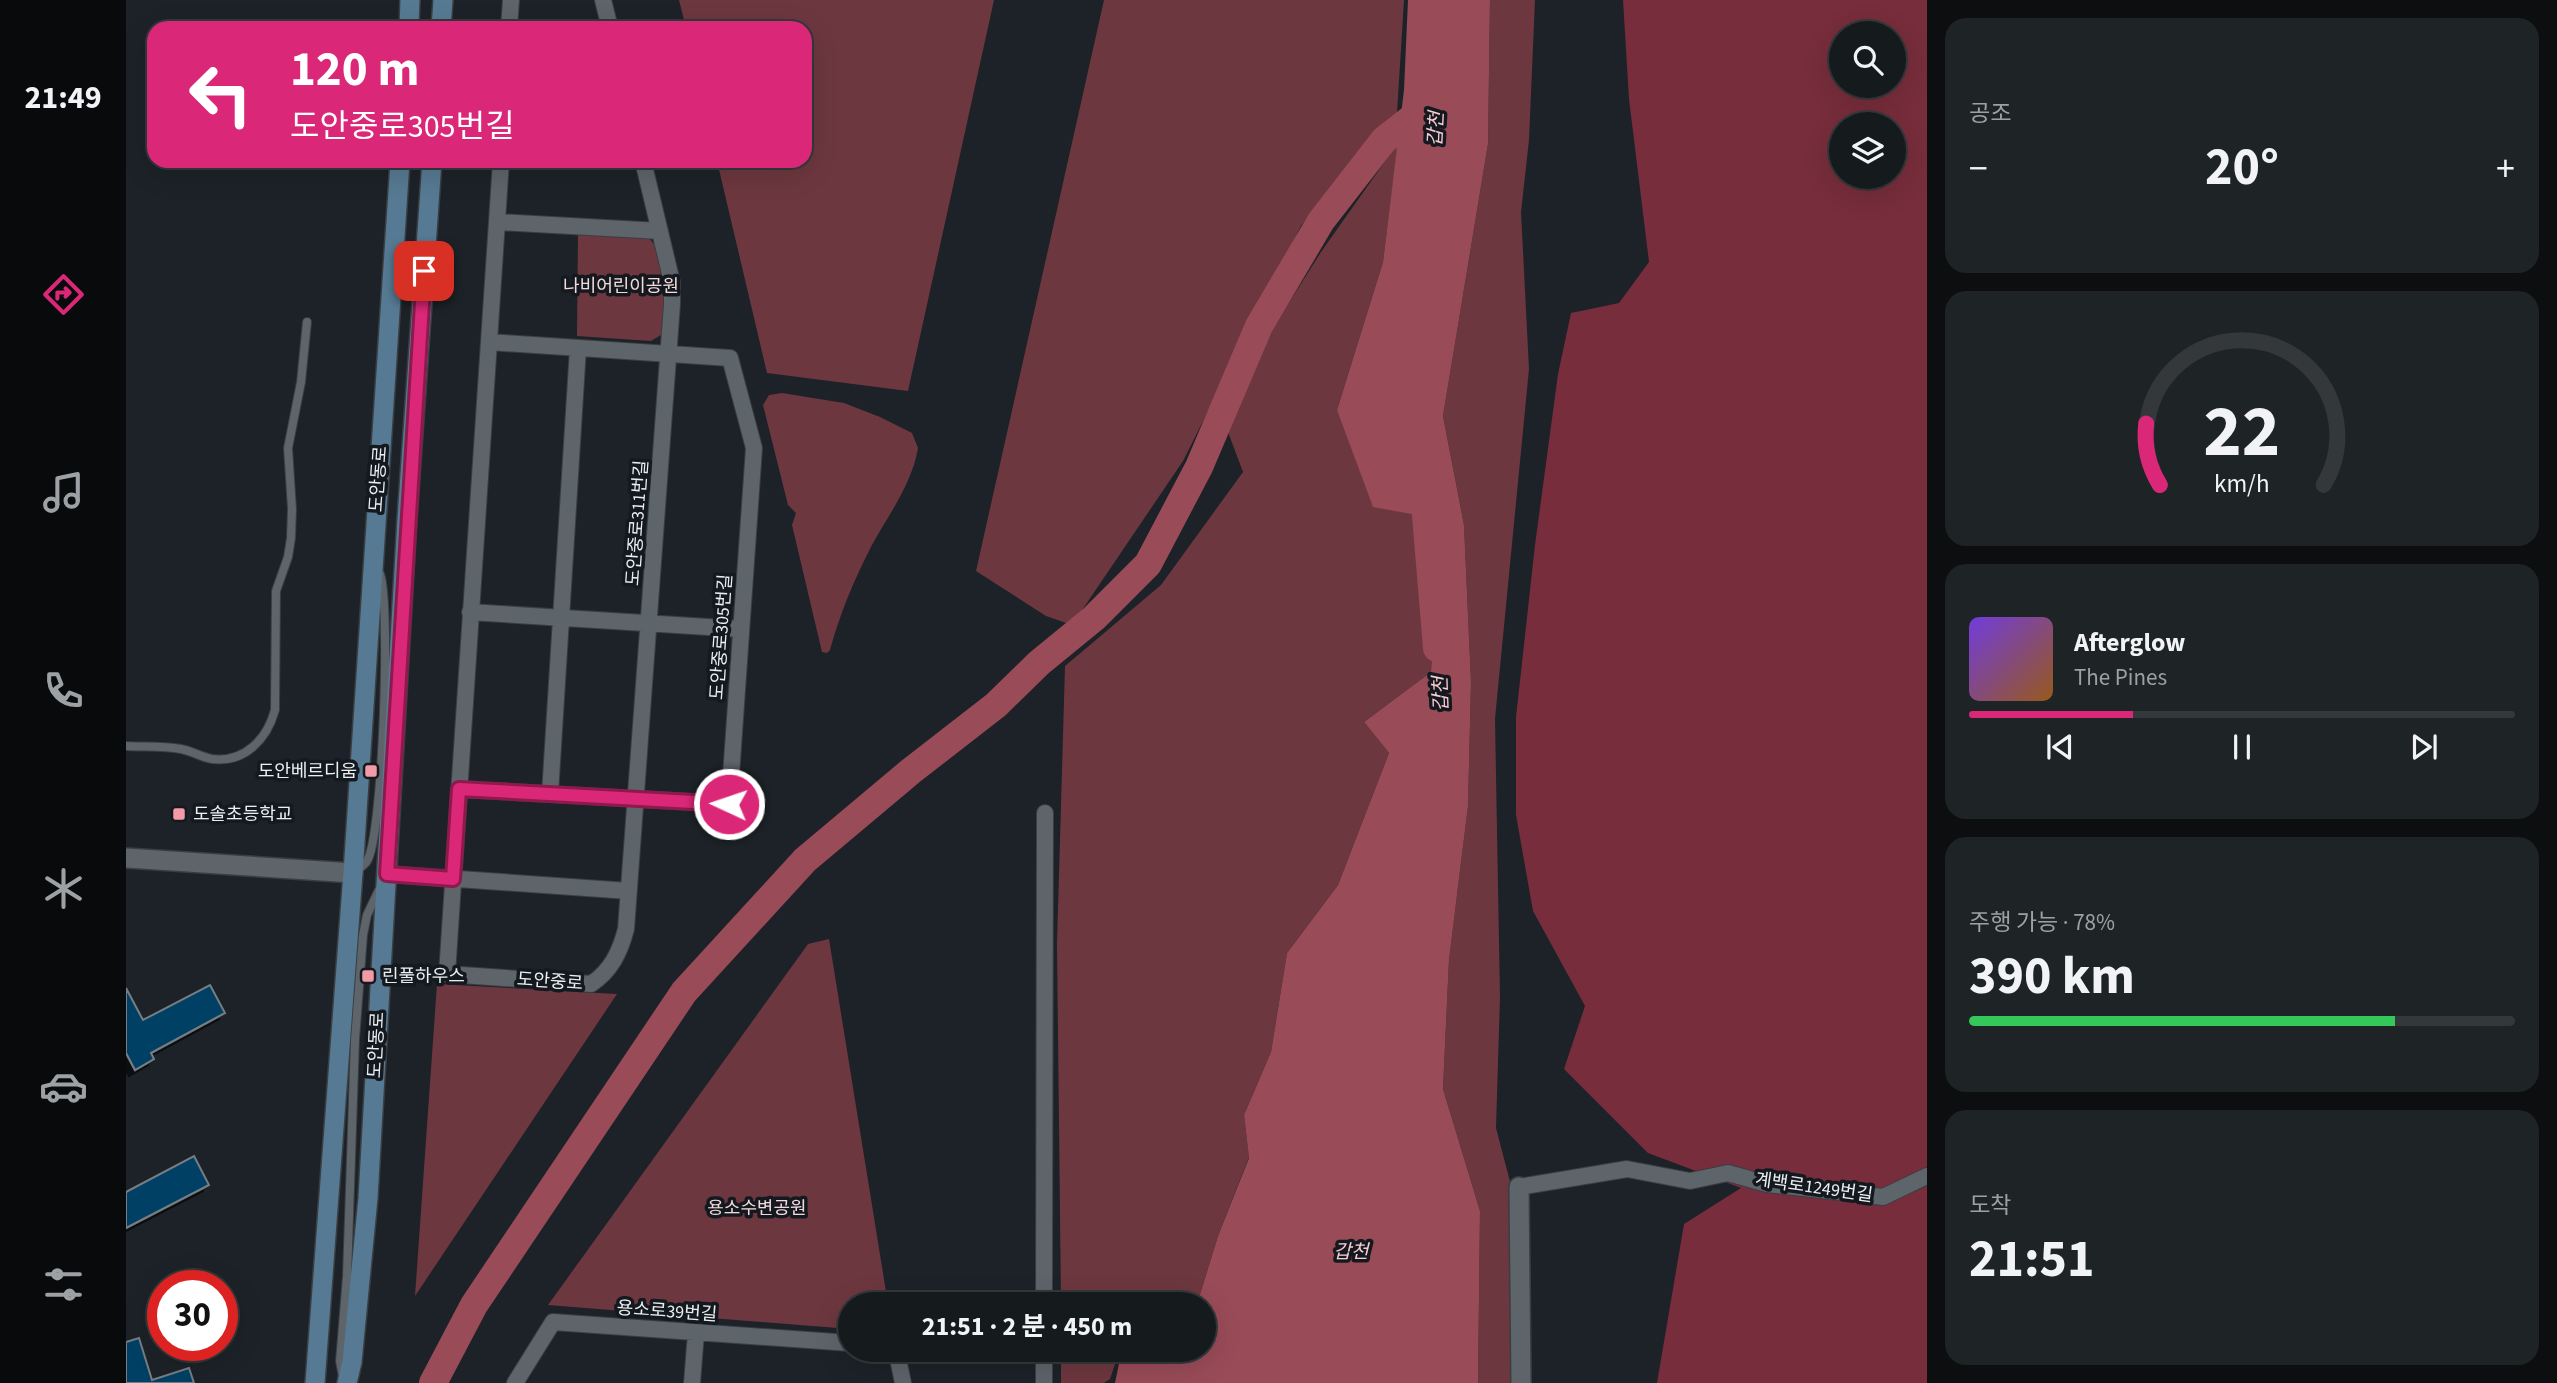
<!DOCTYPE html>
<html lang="ko">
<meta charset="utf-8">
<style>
:root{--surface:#151a1d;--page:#1e2326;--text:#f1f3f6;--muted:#9da1a4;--line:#34383b;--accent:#db2777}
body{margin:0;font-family:"Source Sans 3","Noto Sans KR",sans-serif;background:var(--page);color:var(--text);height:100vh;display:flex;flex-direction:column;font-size:26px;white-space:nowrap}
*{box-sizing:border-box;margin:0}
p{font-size:23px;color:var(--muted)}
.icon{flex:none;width:38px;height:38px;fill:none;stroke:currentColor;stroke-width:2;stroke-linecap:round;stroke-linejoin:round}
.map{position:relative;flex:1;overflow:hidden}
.drawer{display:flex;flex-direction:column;gap:18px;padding:18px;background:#0c0e10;width:630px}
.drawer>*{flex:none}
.hud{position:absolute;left:21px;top:21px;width:665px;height:147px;border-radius:21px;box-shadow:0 7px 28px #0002,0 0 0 2px var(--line);background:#db2777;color:#fff;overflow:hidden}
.tools{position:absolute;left:1703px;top:21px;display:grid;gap:14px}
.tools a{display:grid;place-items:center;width:77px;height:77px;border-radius:50%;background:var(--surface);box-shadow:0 7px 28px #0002,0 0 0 2px var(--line);font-size:35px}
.speed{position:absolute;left:21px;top:1270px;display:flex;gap:14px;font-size:35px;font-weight:700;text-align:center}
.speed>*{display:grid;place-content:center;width:91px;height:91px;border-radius:50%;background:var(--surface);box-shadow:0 7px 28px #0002,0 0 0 2px var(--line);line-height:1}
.speed .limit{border:10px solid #d22;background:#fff;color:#111}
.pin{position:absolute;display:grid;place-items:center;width:60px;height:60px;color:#fff;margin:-30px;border-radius:14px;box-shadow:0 4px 10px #0006}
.me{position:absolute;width:77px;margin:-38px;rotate:273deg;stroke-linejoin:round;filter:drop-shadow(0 0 5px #0008)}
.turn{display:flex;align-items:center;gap:24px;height:147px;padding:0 28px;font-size:32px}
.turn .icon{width:91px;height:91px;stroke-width:2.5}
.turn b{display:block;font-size:49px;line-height:60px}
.big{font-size:52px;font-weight:700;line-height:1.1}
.drawer .card{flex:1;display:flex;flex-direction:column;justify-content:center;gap:10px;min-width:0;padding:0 24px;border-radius:21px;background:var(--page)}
.drawer .dial{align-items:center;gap:0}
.dial svg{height:182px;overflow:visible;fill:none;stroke:var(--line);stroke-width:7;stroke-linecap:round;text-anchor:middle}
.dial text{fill:var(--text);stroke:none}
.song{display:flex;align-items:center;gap:21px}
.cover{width:84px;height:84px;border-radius:10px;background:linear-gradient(135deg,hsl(260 70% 55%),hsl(30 70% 35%))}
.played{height:7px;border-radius:4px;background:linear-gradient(90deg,var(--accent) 30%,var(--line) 30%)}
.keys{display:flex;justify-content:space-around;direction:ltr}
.heat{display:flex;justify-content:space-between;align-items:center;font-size:38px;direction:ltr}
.charge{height:10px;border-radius:5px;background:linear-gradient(90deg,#34c759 78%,var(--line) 0)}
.trip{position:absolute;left:712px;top:1292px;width:378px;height:70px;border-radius:35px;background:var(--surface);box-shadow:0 7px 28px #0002,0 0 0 2px var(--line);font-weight:700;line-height:70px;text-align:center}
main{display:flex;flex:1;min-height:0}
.dock{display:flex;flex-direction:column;width:126px;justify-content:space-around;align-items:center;background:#080a0c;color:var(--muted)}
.dock .icon{width:49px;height:49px}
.dock .active{color:var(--accent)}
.dock b{font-size:32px;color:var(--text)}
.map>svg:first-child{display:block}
.green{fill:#6d373f}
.forest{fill:#772d3b;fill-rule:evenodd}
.water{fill:#994b58}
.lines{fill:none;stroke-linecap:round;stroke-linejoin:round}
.river{stroke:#994b58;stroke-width:28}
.building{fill:#034165;stroke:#767d83;stroke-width:2;filter:url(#shadow)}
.service-casing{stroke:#393e42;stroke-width:10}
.minor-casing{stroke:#393e42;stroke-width:18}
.tertiary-casing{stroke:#393e42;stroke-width:22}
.secondary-casing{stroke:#393e42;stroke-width:22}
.service{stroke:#5d646a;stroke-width:8}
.minor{stroke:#5d646a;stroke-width:16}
.tertiary{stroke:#5d646a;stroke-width:19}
.secondary{stroke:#567a93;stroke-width:19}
.route-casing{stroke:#8e194d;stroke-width:18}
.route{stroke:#db2777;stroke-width:12}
.poi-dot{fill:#f49aa6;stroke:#13191e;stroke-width:2.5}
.labels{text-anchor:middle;stroke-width:7;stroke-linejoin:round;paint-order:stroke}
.park-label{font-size:18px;fill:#f2dadc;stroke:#13191e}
.street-label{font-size:18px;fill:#eaeef1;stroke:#13191e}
.poi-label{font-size:18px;fill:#eaeef1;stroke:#13191e;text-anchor:start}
.water-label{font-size:19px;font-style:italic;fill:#fbccd1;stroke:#13191e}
</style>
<main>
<nav class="dock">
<b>21:49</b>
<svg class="icon active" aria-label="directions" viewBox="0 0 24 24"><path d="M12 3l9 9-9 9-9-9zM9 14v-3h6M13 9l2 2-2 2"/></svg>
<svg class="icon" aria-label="music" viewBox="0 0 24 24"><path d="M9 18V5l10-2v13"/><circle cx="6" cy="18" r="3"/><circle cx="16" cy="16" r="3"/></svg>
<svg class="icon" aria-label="phone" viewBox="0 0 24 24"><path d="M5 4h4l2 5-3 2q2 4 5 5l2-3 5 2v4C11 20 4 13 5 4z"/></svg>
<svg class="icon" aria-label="climate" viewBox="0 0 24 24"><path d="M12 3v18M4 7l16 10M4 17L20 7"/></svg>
<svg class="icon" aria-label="car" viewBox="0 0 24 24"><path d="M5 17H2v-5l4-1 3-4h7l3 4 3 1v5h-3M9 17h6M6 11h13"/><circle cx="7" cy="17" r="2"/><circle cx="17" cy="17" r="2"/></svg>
<svg class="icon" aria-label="filters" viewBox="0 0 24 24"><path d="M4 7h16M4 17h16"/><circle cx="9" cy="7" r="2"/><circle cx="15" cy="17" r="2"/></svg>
</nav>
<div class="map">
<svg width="1801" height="1383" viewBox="0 0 1801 1383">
<defs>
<filter id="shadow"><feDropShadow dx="-6" dy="6" stdDeviation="0" flood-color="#0009"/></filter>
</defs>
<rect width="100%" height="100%" fill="#1c2227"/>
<!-- green -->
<path class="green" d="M553,0H868L782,391L641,373L591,161H679V28H560Z
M978,0H1278L1271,113L1246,134L1175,226L1057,461L946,625L920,616L850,571Z
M1364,0H1409L1403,140L1395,212L1403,369L1369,719L1374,997L1370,1128L1387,1193L1390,1383H1352L1354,1211L1317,1089L1323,960L1342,806L1345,682L1338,525L1317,416L1362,144Z
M1272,143L1257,262L1211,410L1313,519L1305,672L1238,722L1263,753L1212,885L1161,953L1145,1052L1118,1115L1123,1157L1092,1236L1071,1304H935L931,944L939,666L1035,585L1117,472L1102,432L1125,363L1195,252Z
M452,232L521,237C546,256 538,307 535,335L525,341L451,336Z
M656,393L718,403L754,417L786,433L792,448C786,484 763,514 746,545C728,580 714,613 704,650L701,653L696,652L666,525L670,513L662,505L637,405L643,395Z
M703,939L762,1304H724V1329L422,1305L682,944Z
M311,984L491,994L289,1296Z
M935,1349H994L984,1379L978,1383H935Z"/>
<!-- forest -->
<path class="forest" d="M1497,0H1801V1383H1531L1558,1224L1615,1188L1522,1153L1438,1069L1459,1006L1407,911L1390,815V717L1409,545L1432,374L1445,313L1493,303L1523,262L1503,99ZM1715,33H1768V86H1715ZM1715,124H1768V177H1715Z"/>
<!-- water -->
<path class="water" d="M1282,0H1364L1362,144L1317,416L1338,525L1345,682L1342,806L1323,960L1317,1089L1354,1211L1352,1383H989L996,1349H1078V1304H1071L1092,1236L1123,1158L1118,1115L1145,1052L1161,953L1212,885L1263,753L1238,722L1305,672L1313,519L1247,507L1211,410L1257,262L1278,90Z"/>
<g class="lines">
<!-- river -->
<path class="river" d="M1297,480L1311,648
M307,1383L348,1305L558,992L679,860L785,771L870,705L913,663L968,618L1022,564L1073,467L1133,326L1195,221L1258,140L1286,118L1307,114"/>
</g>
<!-- building -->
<path class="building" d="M84,985L99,1013L25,1053L28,1059L9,1070L0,1053V988L17,1020Z
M68,1156L83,1185L0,1228V1192Z
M13,1338L26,1380L63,1368L68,1383H0V1342Z"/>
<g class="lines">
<defs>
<path id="service" d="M0,746C18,747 37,746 55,749C66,751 75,757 86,759C119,763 141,739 149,710L150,591L162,557L165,538L166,509L162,448L175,382L181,322
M229,872C232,869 239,865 241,861C257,836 265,605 254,574
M217,1377L214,1361L221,1276L229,1040L237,935L241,915L253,890"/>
<path id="minor" d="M477,0L484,28
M383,28L385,0
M375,161L321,974L465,984C485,971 494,952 500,929L546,304V282L517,161
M371,222L534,231
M344,612L614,629
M333,789L603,804L628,448L604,358L363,342
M424,794L452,348
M261,874L503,891
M1393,1187L1501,1169L1564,1181L1602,1173L1641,1184L1757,1197L1801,1176
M918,1304L919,813
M770,1349L777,1383
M918,1349V1383
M389,1383L427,1322L724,1343
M566,1383L570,1333"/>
<path id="tertiary" d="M0,858L227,873
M1393,1187L1395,1383"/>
<path id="secondary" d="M283,28L284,0
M315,28L317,0
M189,1383L227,873L274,161
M221,1383L226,1362L242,1198L281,518L306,161"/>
</defs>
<!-- service casing -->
<use href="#service" class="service-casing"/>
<!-- minor casing -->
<use href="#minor" class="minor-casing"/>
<!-- tertiary casing -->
<use href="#tertiary" class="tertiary-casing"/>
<!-- secondary casing -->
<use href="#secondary" class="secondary-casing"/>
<!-- service -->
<use href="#service" class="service"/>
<!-- minor -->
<use href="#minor" class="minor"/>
<!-- tertiary -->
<use href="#tertiary" class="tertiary"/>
<!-- secondary -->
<use href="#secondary" class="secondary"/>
</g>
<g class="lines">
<defs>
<path id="route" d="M298,271L261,874L327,879L333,789L603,804"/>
</defs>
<!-- route casing -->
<use href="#route" class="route-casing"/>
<!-- route -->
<use href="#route" class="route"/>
</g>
<!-- markers -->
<g class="poi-dot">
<rect x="238" y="764" width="14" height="14" rx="3.5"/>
<rect x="46" y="807" width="14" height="14" rx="3.5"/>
<rect x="235" y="969" width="14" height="14" rx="3.5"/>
</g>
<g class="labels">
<!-- park labels -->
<g class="park-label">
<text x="495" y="292">나비어린이공원</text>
<text x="631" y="1214">용소수변공원</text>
</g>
<!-- street labels -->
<g class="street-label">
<text transform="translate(252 479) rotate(-86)" y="6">도안동로</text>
<text transform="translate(511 523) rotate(-86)" y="6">도안중로311번길</text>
<text transform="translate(595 637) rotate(-86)" y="6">도안중로305번길</text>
<text transform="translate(424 981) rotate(4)" y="6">도안중로</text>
<text transform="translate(250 1045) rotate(-87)" y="6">도안동로</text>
<text transform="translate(1688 1187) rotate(8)" y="6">계백로1249번길</text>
<text transform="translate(541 1311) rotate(4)" y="6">용소로39번길</text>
</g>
<!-- poi labels -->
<g class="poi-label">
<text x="231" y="777" text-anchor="end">도안베르디움</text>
<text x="67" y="820">도솔초등학교</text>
<text x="256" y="982">린풀하우스</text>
</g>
<!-- water labels -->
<g class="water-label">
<text transform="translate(1309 129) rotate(-87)" y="7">갑천</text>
<text transform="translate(1314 694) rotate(-92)" y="7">갑천</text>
<text x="1225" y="1258">갑천</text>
</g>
</g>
</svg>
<div class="tools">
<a><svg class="icon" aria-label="search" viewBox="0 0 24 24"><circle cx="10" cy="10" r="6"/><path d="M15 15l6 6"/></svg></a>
<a><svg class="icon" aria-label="layers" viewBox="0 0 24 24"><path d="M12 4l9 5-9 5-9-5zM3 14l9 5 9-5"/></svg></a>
</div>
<div class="speed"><div class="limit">30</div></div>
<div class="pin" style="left:298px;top:271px;background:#d93025"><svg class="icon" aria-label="arrive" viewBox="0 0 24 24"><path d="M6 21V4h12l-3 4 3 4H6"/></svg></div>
<svg class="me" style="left:603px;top:804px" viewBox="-20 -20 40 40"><circle r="17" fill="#db2777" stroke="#fff" stroke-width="3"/><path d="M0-11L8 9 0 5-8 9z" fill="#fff"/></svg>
<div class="trip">21:51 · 2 분 · 450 m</div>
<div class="hud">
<div class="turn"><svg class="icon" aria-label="left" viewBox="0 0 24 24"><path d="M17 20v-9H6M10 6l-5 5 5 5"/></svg><div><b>120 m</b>도안중로305번길</div></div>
</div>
</div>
<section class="drawer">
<div class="card"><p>공조</p>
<div class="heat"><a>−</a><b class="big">20°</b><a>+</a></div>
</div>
<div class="card dial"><svg viewBox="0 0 100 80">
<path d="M14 69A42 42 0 1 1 86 69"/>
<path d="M14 69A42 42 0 0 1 8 42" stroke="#db2777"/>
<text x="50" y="56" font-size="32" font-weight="700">22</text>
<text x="50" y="72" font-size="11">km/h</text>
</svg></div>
<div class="card">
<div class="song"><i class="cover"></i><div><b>Afterglow</b><p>The Pines</p></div></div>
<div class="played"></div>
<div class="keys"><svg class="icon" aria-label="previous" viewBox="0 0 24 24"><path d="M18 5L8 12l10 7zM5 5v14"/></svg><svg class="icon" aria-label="pause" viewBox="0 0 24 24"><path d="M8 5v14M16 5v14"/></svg><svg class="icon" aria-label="next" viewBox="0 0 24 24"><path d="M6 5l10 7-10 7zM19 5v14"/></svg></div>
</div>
<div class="card"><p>주행 가능 · 78%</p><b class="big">390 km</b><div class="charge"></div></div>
<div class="card"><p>도착</p><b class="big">21:51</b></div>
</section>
</main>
